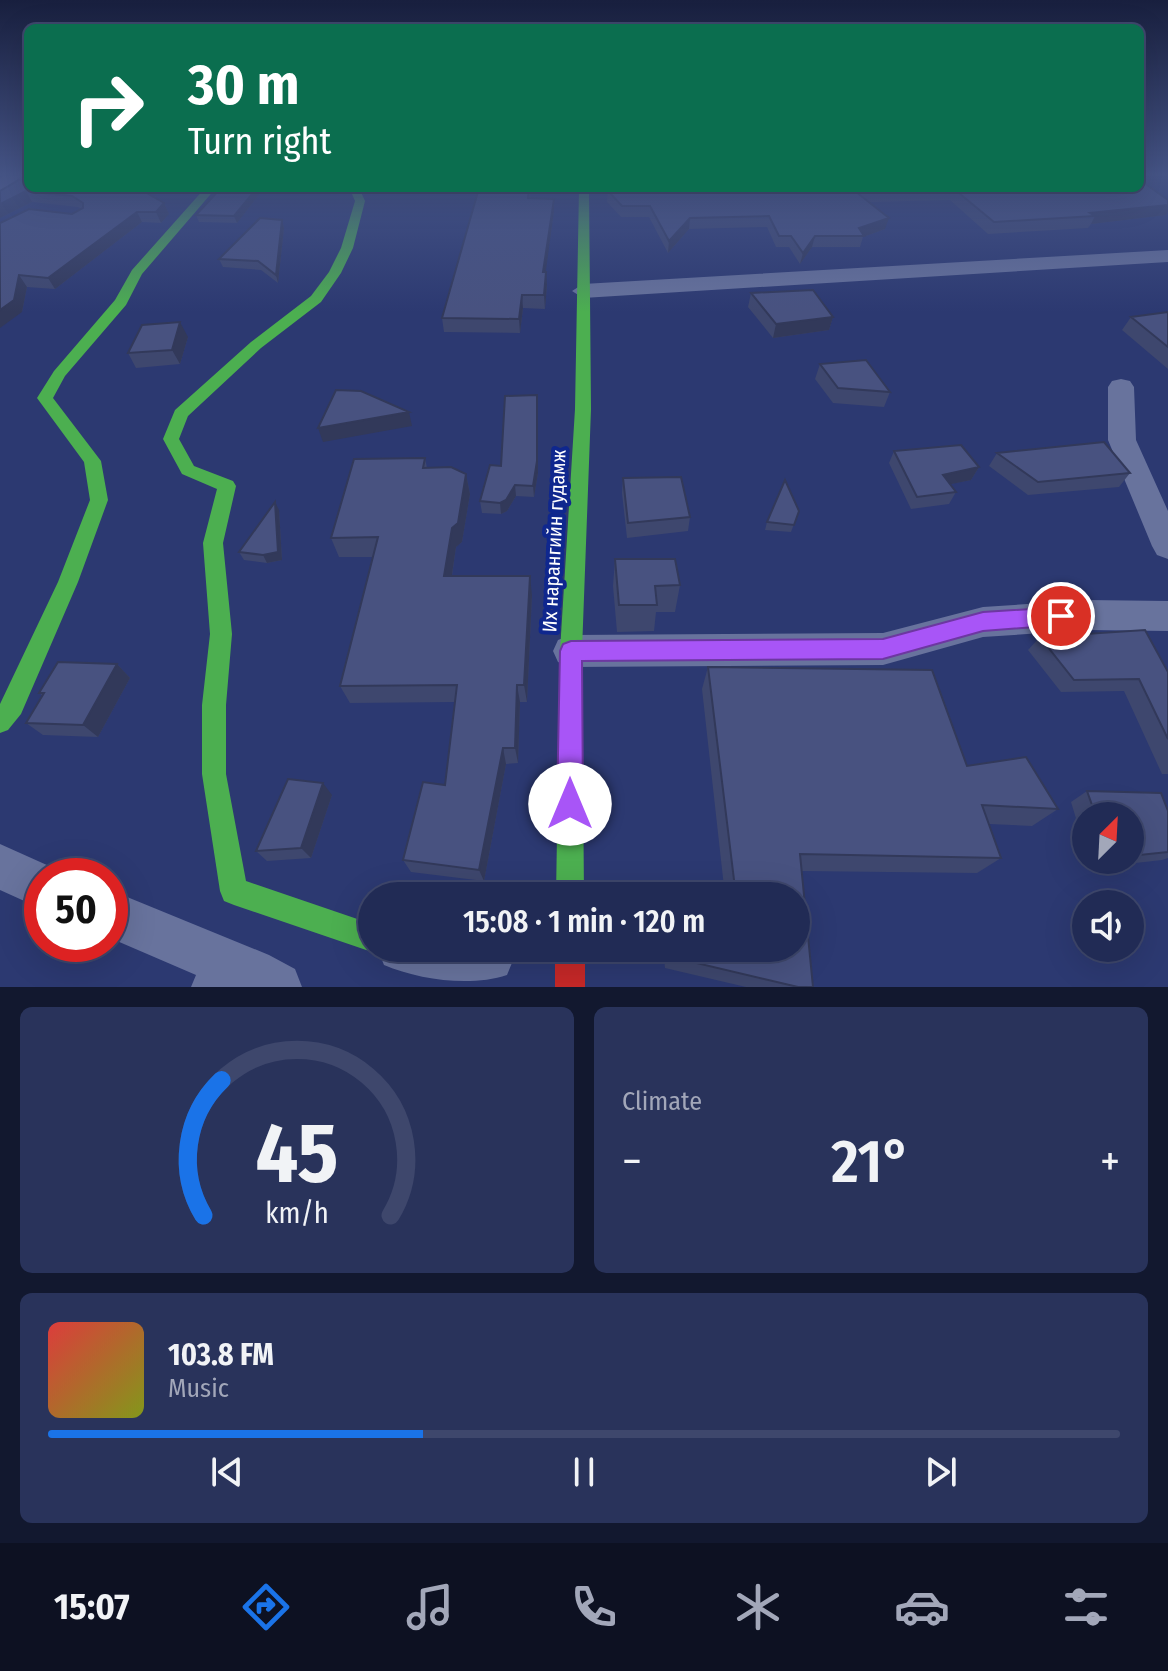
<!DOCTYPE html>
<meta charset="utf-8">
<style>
:root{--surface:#212b55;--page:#29335b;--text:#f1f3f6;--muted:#a2a7b9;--line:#3e476c;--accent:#1a73e8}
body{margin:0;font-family:"Fira Sans Condensed",sans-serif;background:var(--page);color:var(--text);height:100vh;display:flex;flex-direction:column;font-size:30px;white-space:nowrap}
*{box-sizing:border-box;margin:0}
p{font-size:26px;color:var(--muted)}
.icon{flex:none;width:44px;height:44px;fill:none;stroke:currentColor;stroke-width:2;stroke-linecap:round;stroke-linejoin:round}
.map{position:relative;height:987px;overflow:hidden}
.drawer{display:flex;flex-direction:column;gap:20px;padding:20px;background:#12182f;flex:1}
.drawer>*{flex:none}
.banner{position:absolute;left:24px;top:24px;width:1120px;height:168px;border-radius:12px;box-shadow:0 8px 32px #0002,0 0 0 2px var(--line);background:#0b6e4f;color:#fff;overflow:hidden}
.needle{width:52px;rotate:24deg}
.fabs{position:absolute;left:1072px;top:802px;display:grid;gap:16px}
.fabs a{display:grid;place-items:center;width:72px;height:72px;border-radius:50%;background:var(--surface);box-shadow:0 8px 32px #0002,0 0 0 2px var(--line);font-size:40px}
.speed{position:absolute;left:24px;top:858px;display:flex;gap:16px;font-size:40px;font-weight:700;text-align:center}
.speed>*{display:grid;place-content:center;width:104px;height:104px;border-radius:50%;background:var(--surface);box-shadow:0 8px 32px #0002,0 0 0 2px var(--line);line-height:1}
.speed .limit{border:12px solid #d22;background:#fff;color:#111}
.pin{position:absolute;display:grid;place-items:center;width:68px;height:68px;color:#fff;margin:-34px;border:4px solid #fff;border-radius:50%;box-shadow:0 2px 8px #0007}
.me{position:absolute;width:88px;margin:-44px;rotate:0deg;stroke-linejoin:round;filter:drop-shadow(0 0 6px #0008)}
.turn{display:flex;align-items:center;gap:28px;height:168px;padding:0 32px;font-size:36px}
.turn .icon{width:104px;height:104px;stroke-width:2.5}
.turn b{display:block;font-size:56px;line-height:68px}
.big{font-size:60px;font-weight:600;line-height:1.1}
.drawer .widget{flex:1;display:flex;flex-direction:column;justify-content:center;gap:12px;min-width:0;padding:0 28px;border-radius:12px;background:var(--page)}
.drawer .dial{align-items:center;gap:0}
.dial svg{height:208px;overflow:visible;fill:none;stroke:var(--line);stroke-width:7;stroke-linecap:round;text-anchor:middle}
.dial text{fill:var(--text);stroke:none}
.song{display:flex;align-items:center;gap:24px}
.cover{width:96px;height:96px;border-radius:12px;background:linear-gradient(135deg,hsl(0 70% 55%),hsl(70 70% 35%))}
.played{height:8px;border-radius:4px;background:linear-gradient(90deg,var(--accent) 35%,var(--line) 35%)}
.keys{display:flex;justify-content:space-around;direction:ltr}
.heat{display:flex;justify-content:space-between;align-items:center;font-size:44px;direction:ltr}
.drawer .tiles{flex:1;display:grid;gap:20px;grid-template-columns:1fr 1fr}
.widget:last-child{grid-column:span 2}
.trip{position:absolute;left:358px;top:882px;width:452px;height:80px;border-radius:40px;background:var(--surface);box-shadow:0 8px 32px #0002,0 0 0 2px var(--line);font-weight:600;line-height:80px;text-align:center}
.menu{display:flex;height:128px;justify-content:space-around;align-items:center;background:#0d1122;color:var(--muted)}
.menu .icon{width:56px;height:56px}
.menu .selected{color:var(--accent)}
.menu b{font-size:36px;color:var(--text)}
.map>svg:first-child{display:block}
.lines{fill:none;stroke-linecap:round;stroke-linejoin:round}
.street{fill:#68739d;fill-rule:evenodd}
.fast{fill:#4caf50;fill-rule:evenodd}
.jam{fill:#c62828;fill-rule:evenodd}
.wall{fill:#3e476e}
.shaded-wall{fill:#32395a}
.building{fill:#485280;stroke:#32395a;stroke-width:2}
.route{fill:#a855f7;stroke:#6d37a1;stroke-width:2}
.labels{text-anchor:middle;stroke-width:8;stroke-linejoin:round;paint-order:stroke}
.street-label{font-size:20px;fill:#fff;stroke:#0f278e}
</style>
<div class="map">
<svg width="1168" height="987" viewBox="0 0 1168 987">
<rect width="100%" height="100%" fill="#2c3971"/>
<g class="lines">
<!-- street -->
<path class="street" d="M6,174H25L0,191V178Z
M1168,250V262L583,298L572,291L583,284Z
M1121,379L1130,381L1134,387L1136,440L1168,511V559L1157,555L1152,546L1108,440V387L1112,381Z
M1087,600L1168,601V631L1087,630L983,637L883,665L571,667L558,662L553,651L558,640L571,635L883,633L983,607Z
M0,844L58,870L61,876H42V909L0,890Z
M110,890L269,955L295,969L302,987H191L196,975L110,938Z
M377,948H510L514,958L507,975C471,987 419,980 384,965Z"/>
<!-- fast -->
<path class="fast" d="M205,188H216L142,274L126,305L65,376L53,398L101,461L108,500L78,582L21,714L8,730L0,733V704L58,582L90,500L84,462L37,398L54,371L115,300L132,270Z
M336,188L360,190L365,201L353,248L341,273L321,302L261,348L188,416L179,439L194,466L233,481L236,486L223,543L232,634L226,705V774L246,881L372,924V948H382L372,952L234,905L224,901L220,891L202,774V705L210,634L203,543L217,489L182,474L163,439L175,410L251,342L311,296L329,272L341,248L355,201L352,194Z
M579,188H589L591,409L582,651L584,896H556L560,651L575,409Z"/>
<!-- jam -->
<path class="jam" d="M555,948H585V987H555Z"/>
</g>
<!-- wall -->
<path class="wall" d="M28,175L164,203L169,214L161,223L142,222L55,289L27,287L22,312L0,223L72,214L81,209L78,207L32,202L0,218V191Z
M221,188H261V192L237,223L199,222L196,215Z
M479,188H531L530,198L554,199V211L545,272L547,285L545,309L523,308L520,333L444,332L442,318Z
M608,188H1140L1168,200V212L1166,215L1091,224L1088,228L988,234L950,200L869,202L885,229L863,237L860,247H812L800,264L789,247H776L767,227L689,229L668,253L649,217H621L607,202Z
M282,220L284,228L278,283L261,270L223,267L219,259Z
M751,293L833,317L829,330L773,338L748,307Z
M1168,312V369L1122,330L1131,317Z
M188,337L180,364L136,368L128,353Z
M820,364L890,392L884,407L833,403L815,379Z
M538,407V473L534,497L516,496L507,511L501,514L482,513L480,501Z
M894,451L979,467L971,480L950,484L956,492L949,504L911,509L889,463Z
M997,453L1130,473L1119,487L1028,495L989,466Z
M425,458L427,468L466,474L470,494L462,542L456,547L452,576L532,595L527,702H520L518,763L506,764L484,881L411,872L403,860L445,785L455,702L350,703L340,686L373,557H339L331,538Z
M623,478L690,517L688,531L627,538L622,493Z
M279,510L282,560L267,563L244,560L239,552Z
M799,511L791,532L765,530L767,522Z
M615,559L680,585L675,612H656L654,631L617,632L613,586Z
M1040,637L1168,672V774H1162L1124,691L1061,692L1028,650Z
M117,664L130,678L98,737L43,735L26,723L43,696L39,693Z
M708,667L967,766L1058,809L1032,826L989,824L1001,858L977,873L801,871L813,987H746L665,968L663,948H796V896H725L702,689Z
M1087,791L1168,811V858L1162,860L1091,868L1089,860H1130V816H1086V851L1071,802Z
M332,795L311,858L267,861L256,851Z"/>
<!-- shaded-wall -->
<path class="shaded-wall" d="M257,188H261V192L237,223L234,216Z
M26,191L32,202L0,218V204Z
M554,199V211L544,285L543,272Z
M164,203L169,214L161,223L156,212Z
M1168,205V212L1166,215L1091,224L1095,216L1090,213Z
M137,212L142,222L55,289L48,278Z
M690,218L689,229L668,253L669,241Z
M889,218L885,229L863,237L859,228Z
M282,220L284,228L278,283L276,275Z
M815,236L812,247L800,264L803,253Z
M546,272L547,285L545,309L544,295Z
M19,275L27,287L22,312L0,328V310Z
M522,295L523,308L520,333L519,319Z
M833,317L829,330L773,338L776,324Z
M180,322L188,337L180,364L172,350Z
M537,395L538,473L534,497L533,486Z
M409,412L412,426L323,442L318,428Z
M979,467L971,480L937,487L943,475Z
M466,474L470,494L462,542L456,547L449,595L444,576L452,528Z
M515,485L516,496L507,511L501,514L500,503Z
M275,502L279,510L282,560L267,563L263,555Z
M530,576L532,595L527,702L524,685Z
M117,664L130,678L98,737L83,725Z
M517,685L520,702L518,763L515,748Z
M503,748L506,764L484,881L479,870Z
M323,783L332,795L311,858L301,848Z"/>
<!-- building -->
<path class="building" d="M28,175V188H138L164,203L156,212H137L48,278L19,275L14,300L0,310V223L29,209L72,214L83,208V203L72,196L26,191L0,204V191Z
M1140,180L1168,200V205L1090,213L1095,216L994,222L954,189L856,192L889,218L859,228L864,236H815L803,253L791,236H779L769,216L690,218L669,241L650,206H622L608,191V188H1140Z
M221,188H257L234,216L196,215Z
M479,188H529L528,198L554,199L543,272H546L544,295H522L519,319L442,318Z
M260,218L282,220L276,275L258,261L219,259Z
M813,290L833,317L776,324L751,293Z
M1168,312V347L1131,317Z
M180,322L172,350L128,353L142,325Z
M866,360L890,392L838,388L820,364Z
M336,390L361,391L409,412L318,428Z
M537,395V461L533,486L515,485L506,500L500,503L480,501L490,465L501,466L505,396Z
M1104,442L1130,473L1038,482L997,453Z
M961,445L979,467L943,475L956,492L917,497L894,451Z
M425,458L423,468L451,467L466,474L458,523L452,528L444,576H530L524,685H517L515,748H503L479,870L403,860L423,782L445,785L457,685L340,686L378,537L331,538L354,459Z
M681,477L690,517L628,523L623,478Z
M785,480L799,511L794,525L767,522Z
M275,502L278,552L263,555L239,552Z
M615,559H675L680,585L655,586L657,605H619Z
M1145,630L1168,672V739L1139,679L1074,680L1040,637Z
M58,662L117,664L83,725L26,723L44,693H39Z
M708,667L932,670L967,766L1026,757L1058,809L982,805L1001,858L800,854L813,987H798L671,957L670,948H796V896H736Z
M288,779L323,783L301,848L256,851Z
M1087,791L1161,793L1168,811V852L1130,856V816H1096Z"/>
<!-- sky -->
<linearGradient id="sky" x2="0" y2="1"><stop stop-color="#181f3e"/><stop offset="0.56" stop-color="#455486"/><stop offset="1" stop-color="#455486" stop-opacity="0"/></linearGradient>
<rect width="1168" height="312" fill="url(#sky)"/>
<!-- route -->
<path class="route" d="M1061,607L1069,610L1072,616L1069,623L1061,625L983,631L883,659L582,661L583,804L580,813L570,817L561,813L557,804L560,651L563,644L571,641L883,639L983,612Z"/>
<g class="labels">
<!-- street labels -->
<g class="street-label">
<text transform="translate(554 541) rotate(-87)" y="7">Их нарангийн гудамж</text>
</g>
</g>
</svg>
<div class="fabs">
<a><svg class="needle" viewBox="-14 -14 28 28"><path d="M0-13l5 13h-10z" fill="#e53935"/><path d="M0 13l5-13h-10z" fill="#a2a7b9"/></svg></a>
<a><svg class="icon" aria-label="sound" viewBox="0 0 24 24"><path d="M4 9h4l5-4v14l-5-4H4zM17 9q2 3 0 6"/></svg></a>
</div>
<div class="speed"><div class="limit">50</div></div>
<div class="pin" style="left:1061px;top:616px;background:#d93025"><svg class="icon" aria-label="arrive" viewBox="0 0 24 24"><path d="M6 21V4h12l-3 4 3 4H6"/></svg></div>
<svg class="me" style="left:570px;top:804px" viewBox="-20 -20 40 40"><circle r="19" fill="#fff"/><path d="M0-13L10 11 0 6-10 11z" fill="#a855f7"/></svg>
<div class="trip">15:08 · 1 min · 120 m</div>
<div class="banner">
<div class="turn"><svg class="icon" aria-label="right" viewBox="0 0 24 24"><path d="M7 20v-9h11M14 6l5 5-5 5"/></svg><div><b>30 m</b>Turn right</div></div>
</div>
</div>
<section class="drawer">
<div class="tiles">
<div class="widget dial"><svg viewBox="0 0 100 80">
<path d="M14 69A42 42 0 1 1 86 69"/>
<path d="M14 69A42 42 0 0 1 21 17" stroke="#1a73e8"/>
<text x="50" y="56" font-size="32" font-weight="700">45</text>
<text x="50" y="72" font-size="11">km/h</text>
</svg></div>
<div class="widget"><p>Climate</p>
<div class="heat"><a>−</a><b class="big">21°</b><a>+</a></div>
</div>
<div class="widget">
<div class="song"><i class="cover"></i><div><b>103.8 FM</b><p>Music</p></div></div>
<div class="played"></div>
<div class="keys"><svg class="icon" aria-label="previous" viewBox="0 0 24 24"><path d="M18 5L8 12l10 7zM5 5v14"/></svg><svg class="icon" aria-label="pause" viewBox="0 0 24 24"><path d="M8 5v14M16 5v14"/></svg><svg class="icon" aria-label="next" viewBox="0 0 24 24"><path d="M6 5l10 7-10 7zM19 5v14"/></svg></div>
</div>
</div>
</section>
<nav class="menu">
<b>15:07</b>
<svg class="icon selected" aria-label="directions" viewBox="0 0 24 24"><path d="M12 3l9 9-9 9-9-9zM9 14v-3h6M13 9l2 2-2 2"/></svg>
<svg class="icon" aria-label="music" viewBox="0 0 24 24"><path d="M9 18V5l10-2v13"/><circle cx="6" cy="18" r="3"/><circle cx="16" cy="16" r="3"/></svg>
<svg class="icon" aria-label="phone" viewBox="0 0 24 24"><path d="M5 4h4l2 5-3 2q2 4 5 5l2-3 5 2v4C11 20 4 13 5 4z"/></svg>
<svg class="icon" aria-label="climate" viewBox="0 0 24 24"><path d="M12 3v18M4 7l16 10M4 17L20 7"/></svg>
<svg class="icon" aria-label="car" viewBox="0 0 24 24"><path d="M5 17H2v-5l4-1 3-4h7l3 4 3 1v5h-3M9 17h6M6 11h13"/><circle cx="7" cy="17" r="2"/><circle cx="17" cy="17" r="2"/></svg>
<svg class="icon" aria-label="filters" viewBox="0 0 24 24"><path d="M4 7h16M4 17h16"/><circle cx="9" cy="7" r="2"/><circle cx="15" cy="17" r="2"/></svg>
</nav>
